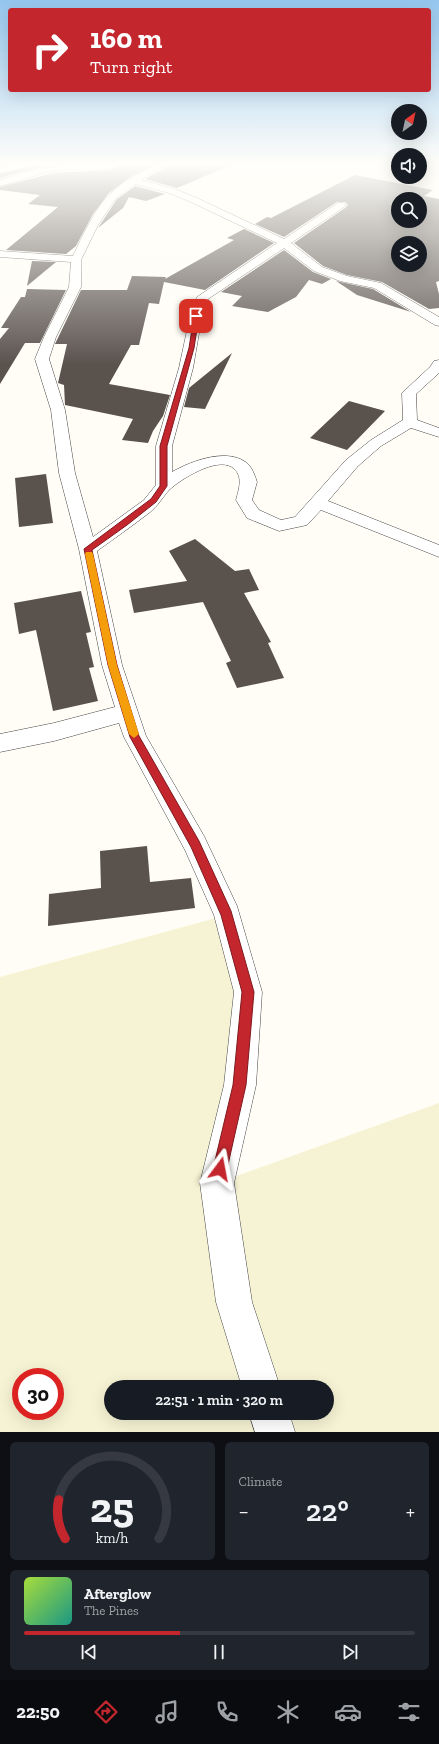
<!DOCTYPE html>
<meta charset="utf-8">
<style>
:root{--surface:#171b24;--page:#20242c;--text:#f1f3f6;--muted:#9ea1a6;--line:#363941;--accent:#c4262e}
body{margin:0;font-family:"Zilla Slab",serif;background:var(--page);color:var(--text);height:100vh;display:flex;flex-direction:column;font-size:15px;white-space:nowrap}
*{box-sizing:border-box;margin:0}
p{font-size:13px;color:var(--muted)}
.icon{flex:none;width:22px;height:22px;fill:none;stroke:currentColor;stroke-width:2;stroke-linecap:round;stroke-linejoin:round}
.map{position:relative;height:1432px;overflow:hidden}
.side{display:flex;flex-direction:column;gap:10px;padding:10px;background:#0d0f14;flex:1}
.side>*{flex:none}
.hud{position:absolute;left:8px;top:8px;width:423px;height:84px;border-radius:4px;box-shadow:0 4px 16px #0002;background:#c4262e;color:#fff;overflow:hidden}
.needle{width:26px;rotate:33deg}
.buttons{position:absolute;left:391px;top:104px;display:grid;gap:8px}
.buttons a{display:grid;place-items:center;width:36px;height:36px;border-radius:50%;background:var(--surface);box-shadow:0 4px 16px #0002;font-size:20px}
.speed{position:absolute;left:12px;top:1368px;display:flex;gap:8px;font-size:20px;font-weight:700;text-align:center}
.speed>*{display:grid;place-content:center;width:52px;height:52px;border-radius:50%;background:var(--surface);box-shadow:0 4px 16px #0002;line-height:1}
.speed .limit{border:6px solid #d22;background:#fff;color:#111}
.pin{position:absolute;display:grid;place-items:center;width:34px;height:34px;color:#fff;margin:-17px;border-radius:8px;box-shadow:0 2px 6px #0006}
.me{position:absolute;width:44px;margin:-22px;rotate:13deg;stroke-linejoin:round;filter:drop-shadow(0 0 3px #0008)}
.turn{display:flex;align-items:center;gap:14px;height:84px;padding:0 16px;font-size:18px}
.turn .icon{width:52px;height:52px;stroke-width:2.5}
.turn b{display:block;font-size:28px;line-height:34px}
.big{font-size:30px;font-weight:600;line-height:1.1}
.side .tile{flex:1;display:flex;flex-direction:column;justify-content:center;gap:6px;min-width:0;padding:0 14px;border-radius:6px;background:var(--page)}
.side .dial{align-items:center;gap:0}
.dial svg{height:104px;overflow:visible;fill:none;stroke:var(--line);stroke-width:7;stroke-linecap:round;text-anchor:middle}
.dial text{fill:var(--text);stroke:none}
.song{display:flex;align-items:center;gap:12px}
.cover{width:48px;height:48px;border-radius:6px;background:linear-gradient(135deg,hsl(80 70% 55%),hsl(170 70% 35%))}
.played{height:4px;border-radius:2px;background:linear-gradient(90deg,var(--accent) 40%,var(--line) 40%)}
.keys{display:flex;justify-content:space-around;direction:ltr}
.heat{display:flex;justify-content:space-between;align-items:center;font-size:22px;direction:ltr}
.side .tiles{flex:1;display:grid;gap:10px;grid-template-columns:1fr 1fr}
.tile:last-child{grid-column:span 2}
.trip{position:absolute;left:104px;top:1380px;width:230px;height:40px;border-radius:20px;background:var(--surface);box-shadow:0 4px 16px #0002;font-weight:600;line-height:40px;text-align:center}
.menu{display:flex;height:64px;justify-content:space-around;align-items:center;background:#090b0e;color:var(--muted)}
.menu .icon{width:28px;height:28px}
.menu .active{color:var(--accent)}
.menu b{font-size:18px;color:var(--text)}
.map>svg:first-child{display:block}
.farmland{fill:#f6f3d4;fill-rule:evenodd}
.building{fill:#5a524d;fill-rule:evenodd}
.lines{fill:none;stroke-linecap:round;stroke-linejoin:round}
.minor-casing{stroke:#444;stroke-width:1}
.minor{fill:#fff;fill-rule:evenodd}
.route{fill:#c4262e;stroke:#7f191e}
.slow{fill:#f59e0b}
</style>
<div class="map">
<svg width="439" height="1432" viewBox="0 0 439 1432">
<rect width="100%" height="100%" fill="#fffdf5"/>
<!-- farmland -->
<path class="farmland" d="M227,915L248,992L217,1183L439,1103V1432H0V977ZM21,1377H55V1411H21ZM111,1387H327V1413H111Z"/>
<!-- building -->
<path class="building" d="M36,165H59L29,170L0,178V173Z
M118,165H155L132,176L109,193L93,214L76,246L66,254L6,250L58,207L28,204L40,195L0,190V187L53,173L109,170L116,168Z
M170,165H231L177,188L145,179Z
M355,175L433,190L424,196L439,199V281L436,282L439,294V308L429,309L382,282L347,275L323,266L294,243L345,208L348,205L345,202H337L284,237L255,224L267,217L271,218ZM398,199H420V221H398ZM398,243H420V265H398Z
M135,186L165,194L146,201L129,197L123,208L98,228L117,199Z
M244,229L274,243L205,290L164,282L159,304L149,303L139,345H131L109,384L170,395L163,416L153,431L148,443L122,440L133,419L65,405L64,385L58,383L67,344H55L81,290H127L132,276L166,277L165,279L234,240L227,238Z
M284,250L313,272L331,279L322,284L309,280L296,297L268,312L232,306L242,296L221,292Z
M32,261L56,262L27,286Z
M336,281L373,289L411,312L357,295Z
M27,289L66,290L40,343H25L0,384V339L9,328H1L21,297H25Z
M232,353L205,409L184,407L189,388Z
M349,401L385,411L347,450L310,438Z
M46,474L53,523L19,527L15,478Z
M195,539L235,571L249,569L259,590L244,593L271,642L268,643L284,678L237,688L226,663L231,661L203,602L134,613L129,590L187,581L169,551Z
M81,591L91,632L86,633L94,667L89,668L98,701L53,711L36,630L19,634L14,603Z
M147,846L150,882L191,878L195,908L48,926L49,894L101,888L100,851Z"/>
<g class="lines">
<defs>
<path id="minor" d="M0,165H9L0,168Z
M67,165H117L116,167C98,172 79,168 60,170C39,173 20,181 0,186V180L29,171Z
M158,165H169L151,173L141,180L175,189L197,198L284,239L338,203H344L346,205L344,207L291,243L322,267L347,276L381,283L439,317V326L435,325L374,288L340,281L314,271L284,248L208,299L202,316L193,368L172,446V472C191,461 230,446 249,465C253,470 255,476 257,482L252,500L259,510L281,520L295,517L346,460L371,440L403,420L402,393L430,367L434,361L439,360V373L416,394L417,420L439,428V437L411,428L381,446L358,466L328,501L439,545V557L321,510L307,525L279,531L247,518L236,500C239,488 244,476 232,467C216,457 181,479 169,490C162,498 158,506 149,513C132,526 115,538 97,551L122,665L146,736L204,836L237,906L262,992L256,1085L234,1183L252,1302L280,1387H242L216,1302L200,1183L224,1085L234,992L214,915L185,850L124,737L119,723L54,741L0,752V734L54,723L115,707L102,665L79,549L59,473L51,410L35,359L44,337L69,287L71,262L0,257V251L73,256C82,237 95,208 110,194C122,182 143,170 158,165ZM135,184L169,193L191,202L277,243L197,297L190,316L179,368L156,446V485L144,500L93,537L75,473L65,410L49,359L56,337L81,287V260L98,225L116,198Z
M249,1413H289L295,1432H255Z"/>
</defs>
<!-- minor casing -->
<use href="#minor" class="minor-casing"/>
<!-- minor -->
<use href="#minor" class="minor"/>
</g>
<!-- sky -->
<linearGradient id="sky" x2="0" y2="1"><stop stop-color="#95c6ee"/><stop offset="0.45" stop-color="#fffefa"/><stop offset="1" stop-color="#fffefa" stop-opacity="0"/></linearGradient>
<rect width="439" height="365" fill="url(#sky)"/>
<!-- route -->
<path class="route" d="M196,314L199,316L194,348L167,446V486L156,502L127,525L92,550L117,665L139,736L199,841L231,911L254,992L246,1085L227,1169L225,1174L220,1176L215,1174L213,1169L233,1085L242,992L221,915L191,847L130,737L108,665L84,549L151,499L160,486V446L189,348L194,316Z"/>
<!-- slow -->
<path class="slow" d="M86,552H92L93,554L117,665L139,734L134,738L129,734L108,665L85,554Z"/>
</svg>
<div class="buttons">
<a><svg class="needle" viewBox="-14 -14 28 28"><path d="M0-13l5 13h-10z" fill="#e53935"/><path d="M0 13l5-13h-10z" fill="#9ea1a6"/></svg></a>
<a><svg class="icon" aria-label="sound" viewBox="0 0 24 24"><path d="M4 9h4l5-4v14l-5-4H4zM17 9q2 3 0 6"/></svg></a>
<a><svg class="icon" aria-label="search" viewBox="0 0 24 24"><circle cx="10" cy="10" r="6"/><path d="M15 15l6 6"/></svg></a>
<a><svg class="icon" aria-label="layers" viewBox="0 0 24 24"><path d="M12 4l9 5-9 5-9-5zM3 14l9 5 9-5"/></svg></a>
</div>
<div class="speed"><div class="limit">30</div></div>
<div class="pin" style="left:196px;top:316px;background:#d93025"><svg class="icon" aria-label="arrive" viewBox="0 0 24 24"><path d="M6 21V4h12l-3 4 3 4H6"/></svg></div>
<svg class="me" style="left:220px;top:1169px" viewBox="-20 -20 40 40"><path d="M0-17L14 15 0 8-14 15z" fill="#c4262e" stroke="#fff" stroke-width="4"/></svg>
<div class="trip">22:51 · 1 min · 320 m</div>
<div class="hud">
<div class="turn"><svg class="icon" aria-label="right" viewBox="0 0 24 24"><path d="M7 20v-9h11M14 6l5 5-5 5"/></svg><div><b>160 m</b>Turn right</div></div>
</div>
</div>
<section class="side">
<div class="tiles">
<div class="tile dial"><svg viewBox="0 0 100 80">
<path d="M14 69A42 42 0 1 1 86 69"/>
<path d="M14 69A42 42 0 0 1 9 39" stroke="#c4262e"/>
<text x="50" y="56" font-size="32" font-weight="700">25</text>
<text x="50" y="72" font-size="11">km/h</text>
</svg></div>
<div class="tile"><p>Climate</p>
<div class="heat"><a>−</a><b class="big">22°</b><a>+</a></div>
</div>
<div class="tile">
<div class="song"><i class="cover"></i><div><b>Afterglow</b><p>The Pines</p></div></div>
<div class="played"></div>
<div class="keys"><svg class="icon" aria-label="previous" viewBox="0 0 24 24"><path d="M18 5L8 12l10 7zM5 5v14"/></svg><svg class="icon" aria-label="pause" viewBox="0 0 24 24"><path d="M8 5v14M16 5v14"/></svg><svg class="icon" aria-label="next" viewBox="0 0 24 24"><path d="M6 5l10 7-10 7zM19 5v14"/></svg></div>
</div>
</div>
</section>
<nav class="menu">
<b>22:50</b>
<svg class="icon active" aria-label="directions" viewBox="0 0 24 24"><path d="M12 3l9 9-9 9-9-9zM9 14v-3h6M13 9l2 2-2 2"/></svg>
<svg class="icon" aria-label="music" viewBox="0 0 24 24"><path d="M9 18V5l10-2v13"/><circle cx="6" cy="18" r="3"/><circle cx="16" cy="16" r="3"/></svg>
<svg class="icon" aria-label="phone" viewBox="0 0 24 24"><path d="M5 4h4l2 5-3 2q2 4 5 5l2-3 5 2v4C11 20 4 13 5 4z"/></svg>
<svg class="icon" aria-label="climate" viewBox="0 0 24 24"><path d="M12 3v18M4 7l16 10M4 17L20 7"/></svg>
<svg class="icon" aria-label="car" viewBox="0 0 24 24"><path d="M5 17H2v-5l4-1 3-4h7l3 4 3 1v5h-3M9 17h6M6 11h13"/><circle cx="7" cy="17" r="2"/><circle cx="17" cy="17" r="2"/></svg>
<svg class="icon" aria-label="filters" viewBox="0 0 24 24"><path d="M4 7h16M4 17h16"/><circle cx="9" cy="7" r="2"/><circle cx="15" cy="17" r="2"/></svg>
</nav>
